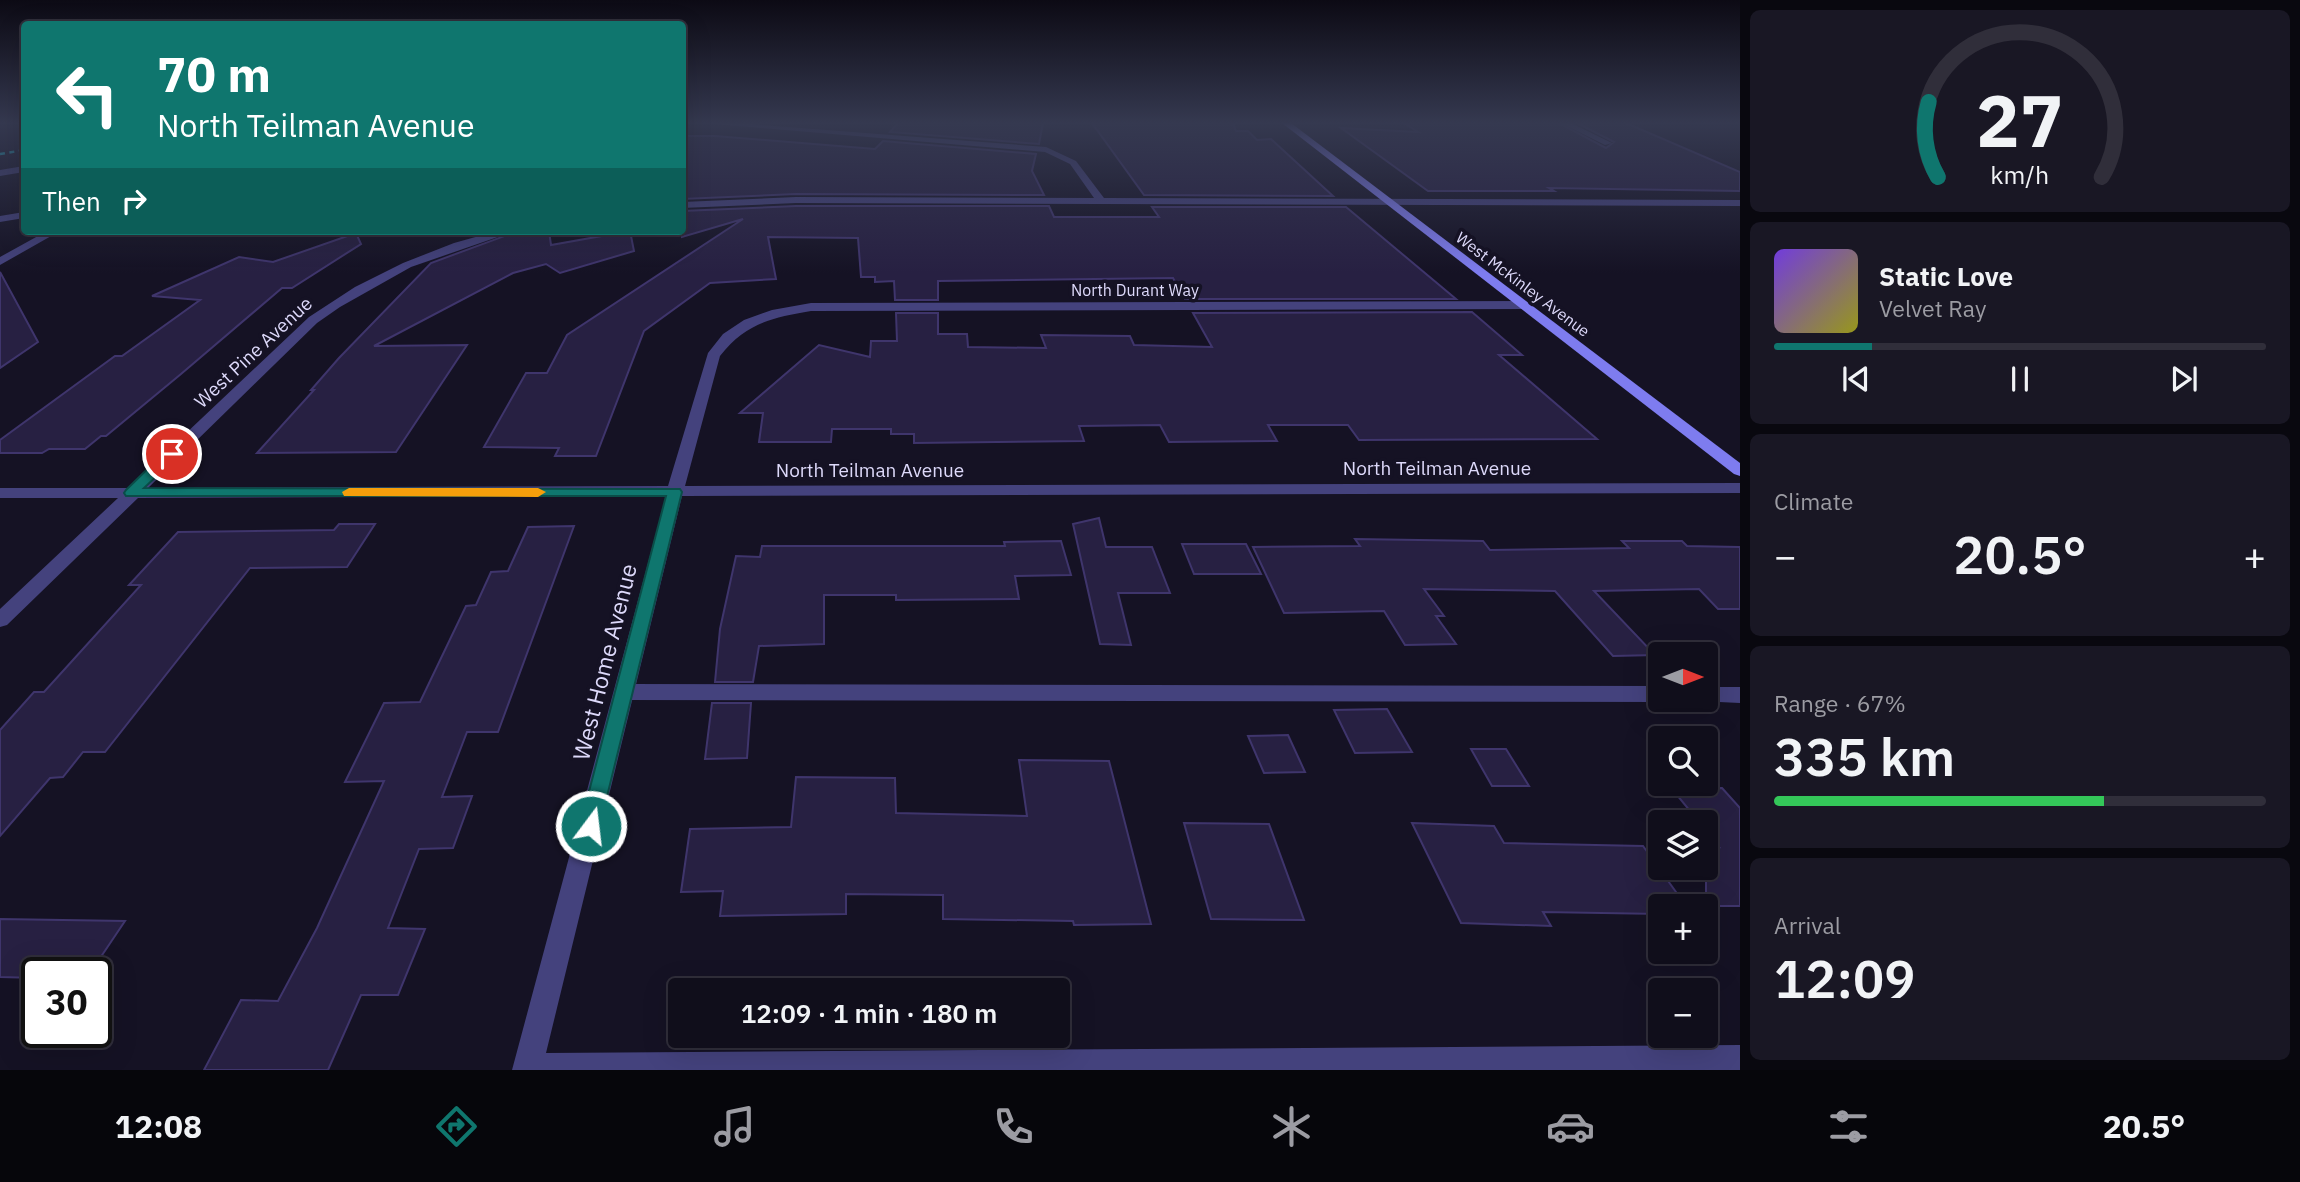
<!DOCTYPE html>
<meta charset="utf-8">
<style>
:root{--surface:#100e1b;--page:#191724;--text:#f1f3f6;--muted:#9c9ca3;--line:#302e3a;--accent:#0f766e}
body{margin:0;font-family:"IBM Plex Sans",sans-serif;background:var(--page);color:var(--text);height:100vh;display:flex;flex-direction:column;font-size:26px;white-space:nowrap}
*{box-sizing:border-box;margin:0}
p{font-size:23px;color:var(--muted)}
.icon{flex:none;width:38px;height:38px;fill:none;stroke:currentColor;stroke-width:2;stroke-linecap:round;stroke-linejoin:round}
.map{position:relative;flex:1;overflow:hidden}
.panel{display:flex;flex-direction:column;gap:10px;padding:10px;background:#09080f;width:560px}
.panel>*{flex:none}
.top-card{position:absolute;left:21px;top:21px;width:665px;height:214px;border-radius:7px;box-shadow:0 7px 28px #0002,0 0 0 2px var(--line);background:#0f766e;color:#fff;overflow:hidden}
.needle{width:46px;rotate:90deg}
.controls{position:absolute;left:1648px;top:642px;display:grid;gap:14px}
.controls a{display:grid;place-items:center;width:70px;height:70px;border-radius:7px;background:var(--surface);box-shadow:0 7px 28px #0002,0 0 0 2px var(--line);font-size:35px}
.speed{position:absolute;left:21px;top:957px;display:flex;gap:14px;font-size:35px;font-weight:700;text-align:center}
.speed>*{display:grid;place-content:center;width:91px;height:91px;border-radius:50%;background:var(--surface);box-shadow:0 7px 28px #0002,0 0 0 2px var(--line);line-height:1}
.speed .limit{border:4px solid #111;border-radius:10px;background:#fff;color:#111}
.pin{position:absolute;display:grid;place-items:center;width:60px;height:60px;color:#fff;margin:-30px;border:4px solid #fff;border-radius:50%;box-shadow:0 2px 7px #0007}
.me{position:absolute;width:77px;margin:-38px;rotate:15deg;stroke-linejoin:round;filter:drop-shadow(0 0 5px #0008)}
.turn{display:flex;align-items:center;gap:24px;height:147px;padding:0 21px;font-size:32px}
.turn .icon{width:91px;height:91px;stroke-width:2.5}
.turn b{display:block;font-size:49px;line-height:60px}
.then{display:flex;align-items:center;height:66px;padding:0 21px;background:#0003;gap:14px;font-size:26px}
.big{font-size:52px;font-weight:600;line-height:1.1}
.panel .widget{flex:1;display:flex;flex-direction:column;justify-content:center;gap:10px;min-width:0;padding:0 24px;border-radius:10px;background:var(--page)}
.panel .dial{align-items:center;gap:0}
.dial svg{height:182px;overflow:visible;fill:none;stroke:var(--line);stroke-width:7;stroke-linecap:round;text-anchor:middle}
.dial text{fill:var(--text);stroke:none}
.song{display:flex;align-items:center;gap:21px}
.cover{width:84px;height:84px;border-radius:10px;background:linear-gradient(135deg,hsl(260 70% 55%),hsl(60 70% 35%))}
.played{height:7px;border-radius:4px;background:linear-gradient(90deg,var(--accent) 20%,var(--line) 20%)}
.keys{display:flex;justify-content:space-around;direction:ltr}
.heat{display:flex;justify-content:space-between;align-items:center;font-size:38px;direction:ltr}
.charge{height:10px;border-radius:5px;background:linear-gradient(90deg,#34c759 67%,var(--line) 0)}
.trip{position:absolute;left:668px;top:978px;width:402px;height:70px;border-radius:7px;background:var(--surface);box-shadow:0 7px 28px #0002,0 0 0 2px var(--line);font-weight:600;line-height:70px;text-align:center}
.dock{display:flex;height:112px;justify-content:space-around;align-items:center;background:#06060b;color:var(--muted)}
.dock .icon{width:49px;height:49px}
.dock .on{color:var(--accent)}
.dock b{font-size:32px;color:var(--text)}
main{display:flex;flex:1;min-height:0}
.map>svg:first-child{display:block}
.building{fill:#272042;stroke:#3f356c;stroke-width:2}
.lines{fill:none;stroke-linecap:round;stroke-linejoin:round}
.service{fill:#44427d;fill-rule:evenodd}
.minor{fill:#44427d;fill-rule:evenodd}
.tertiary{fill:#44427d;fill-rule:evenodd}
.secondary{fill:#7e7cef;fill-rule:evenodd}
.rail{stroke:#1cd0e3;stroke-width:2.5;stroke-dasharray:5 4.5;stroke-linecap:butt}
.route{fill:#0f766e;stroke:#0a4d48;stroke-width:2}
.slow{fill:#f59e0b}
.labels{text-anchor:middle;stroke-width:7;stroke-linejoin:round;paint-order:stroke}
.far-street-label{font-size:16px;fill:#ddd9fa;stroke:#151224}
.street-label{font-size:19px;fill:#ddd9fa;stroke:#151224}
.near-street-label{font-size:23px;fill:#ddd9fa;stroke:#151224}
</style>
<main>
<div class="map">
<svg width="1740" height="1070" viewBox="0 0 1740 1070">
<rect width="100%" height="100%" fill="#151224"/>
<!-- building -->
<path class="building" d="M898,123H1043L1039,144L890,132Z
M1092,123H1233L1236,131H1248L1257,140L1271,139L1333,196L1144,195Z
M1404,123H1559L1606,148L1614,142L1577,123H1626L1740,172V191L1549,188L1554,191H1428L1341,128L1418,132Z
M682,136H715L875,149L883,141L1036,154L1032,171L1044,195L796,194L682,199Z
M796,206H1049L1054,217H1159L1152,207H1346L1456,299H1185L1173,278L938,281V300H895L894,281L875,282V277H861L858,238L768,237L776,279L710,283L644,331L596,456H555L559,448L484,447L526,373H547L567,335L743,219L682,237V211Z
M518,231H549L551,245L630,231L634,251L560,273L546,264L513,273L374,346L467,345L396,452L257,453L314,390H311L339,358L431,263Z
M356,233L361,244L292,288H282L181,374L106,436H101L85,449H49L42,453H0V440L115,356H122L200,300L152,296L239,257L273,262Z
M0,272L38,342L0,368Z
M1472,312L1522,355H1499L1597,439L1359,440L1348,425H1268L1277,441L1169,442L1160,425L1079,426L1084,441L914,443V434H891V429H832L831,442H759L763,413H740L819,345L870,357L871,341H897L896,313H938V334H967L968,347L1046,348L1041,335L1130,336L1134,345L1212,347L1193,313Z
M1099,518L1106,547H1152L1170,593H1118L1131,645L1100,644L1073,524Z
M339,524H375L347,567L250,568L105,752H83L63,777L50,778L0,836V730L34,692H44L141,585H129L178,532L334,530Z
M574,526L498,732H467L442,797L472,796L453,848L419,849L388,928L425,929L398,995H361L328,1070H204L241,1000L278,1001L317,928L384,781L345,782L384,703L420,702L466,606L476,605L491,572L508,571L528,527Z
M1355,539L1483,541L1490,550L1629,548L1622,541H1682L1687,546L1740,547V609H1718L1699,589L1594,591L1655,655L1613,656L1555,591L1424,589L1444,616H1436L1456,644L1405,645L1384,611L1284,613L1253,547L1360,546Z
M1061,541L1071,575L1015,576L1019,599L896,600V595H824V644L759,646L753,682H715L720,629L736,556L760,557L762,546H1005L1004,542Z
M1182,544H1246L1261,574H1194Z
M712,703H751L747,758L705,759Z
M1387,709L1412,752L1355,753L1334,710Z
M1288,735L1305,772L1264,773L1248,736Z
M1471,749H1506L1529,786H1492Z
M1019,760L1109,761L1151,924L1074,925L1073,921L943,919V895L846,894V914L720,916L723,891L681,892L690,829L791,827L796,777L895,778L896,813L1027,816Z
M1722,788L1740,808V906H1706V846L1719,847L1706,831V822H1699L1672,789Z
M1184,823L1269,824L1304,920L1211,919Z
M1412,823L1494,826L1504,843L1643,846L1686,906H1661V914L1543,912L1551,926L1461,923Z
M0,919L125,921L90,973H37V978L0,977Z"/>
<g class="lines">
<!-- service -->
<path class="service" d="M1561,123H1571L1612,143L1605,145Z
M625,684L1661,686V700H1667L1661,702L625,700L618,698L614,692L618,686Z
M1706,687H1740V703L1698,701L1706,700Z"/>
<!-- minor -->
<path class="minor" d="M703,123H737L1046,147L1076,161L1104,198L1740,200V206L796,203L682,208V202L796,197L1094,198L1070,164L1045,152Z
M24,212V218L0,222V216Z
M47,231H60L0,265V257Z
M497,231H515L411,267L340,307L317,323L148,488L668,486L708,353L723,334L744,320L772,310L811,303L1525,301L1531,305L1525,309L811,311C771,318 746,323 720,356L685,486L1740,483V493L682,496L546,1053L1740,1045V1070H512L666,496L138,498L7,625L0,627V609L118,498H0V488H128L309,317L355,287L403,263L454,243Z"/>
<!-- tertiary -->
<path class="tertiary" d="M24,166V172L0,176V170Z"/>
<!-- secondary -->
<path class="secondary" d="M1282,123H1291L1740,463V476L1734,474Z"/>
<!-- rail -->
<path class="rail" d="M0,154L24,150"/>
</g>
<!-- sky -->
<linearGradient id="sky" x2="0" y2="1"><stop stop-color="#0c0a14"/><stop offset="0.45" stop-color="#353950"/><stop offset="1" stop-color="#353950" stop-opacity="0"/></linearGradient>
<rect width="1740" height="273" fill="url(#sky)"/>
<!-- route -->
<path class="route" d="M172,450L177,451V457L144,488L680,489L682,492L598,833L591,836L583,833L580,826L666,496H126L124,493L126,490L166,451Z"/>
<!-- slow -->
<path class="slow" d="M349,488H538L546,492L538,497L344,496L342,492Z"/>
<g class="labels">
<!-- far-street labels -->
<g class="far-street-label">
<text transform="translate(1523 284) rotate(37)" y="6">West McKinley Avenue</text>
<text x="1135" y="296">North Durant Way</text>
</g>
<!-- street labels -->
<g class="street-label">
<text transform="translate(253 352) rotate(-43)" y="7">West Pine Avenue</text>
<text x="1437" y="475">North Teilman Avenue</text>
<text x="870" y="477">North Teilman Avenue</text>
</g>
<!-- near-street labels -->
<g class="near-street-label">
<text transform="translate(605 662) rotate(-76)" y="8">West Home Avenue</text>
</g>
</g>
</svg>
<div class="controls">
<a><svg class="needle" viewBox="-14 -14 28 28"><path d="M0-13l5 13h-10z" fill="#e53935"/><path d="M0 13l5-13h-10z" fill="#9c9ca3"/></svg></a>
<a><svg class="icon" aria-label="search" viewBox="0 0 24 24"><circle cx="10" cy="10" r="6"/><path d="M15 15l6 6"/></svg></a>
<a><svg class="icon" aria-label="layers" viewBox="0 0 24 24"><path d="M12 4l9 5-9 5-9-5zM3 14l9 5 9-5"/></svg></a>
<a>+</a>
<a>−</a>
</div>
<div class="speed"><div class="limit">30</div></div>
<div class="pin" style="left:172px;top:454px;background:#d93025"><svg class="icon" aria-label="arrive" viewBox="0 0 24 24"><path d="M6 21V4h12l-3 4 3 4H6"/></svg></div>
<svg class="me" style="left:591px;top:826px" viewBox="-20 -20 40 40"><circle r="17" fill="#0f766e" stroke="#fff" stroke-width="3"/><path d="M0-11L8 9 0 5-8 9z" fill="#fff"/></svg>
<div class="trip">12:09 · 1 min · 180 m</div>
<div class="top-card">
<div class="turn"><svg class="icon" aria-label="left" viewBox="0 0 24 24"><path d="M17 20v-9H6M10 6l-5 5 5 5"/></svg><div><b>70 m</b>North Teilman Avenue</div></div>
<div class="then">Then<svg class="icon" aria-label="right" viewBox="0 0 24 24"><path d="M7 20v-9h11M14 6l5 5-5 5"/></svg></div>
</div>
</div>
<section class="panel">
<div class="widget dial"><svg viewBox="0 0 100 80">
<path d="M14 69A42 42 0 1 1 86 69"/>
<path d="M14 69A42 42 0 0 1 10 36" stroke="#0f766e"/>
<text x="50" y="56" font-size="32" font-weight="700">27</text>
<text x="50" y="72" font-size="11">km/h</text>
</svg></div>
<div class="widget">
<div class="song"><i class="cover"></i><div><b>Static Love</b><p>Velvet Ray</p></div></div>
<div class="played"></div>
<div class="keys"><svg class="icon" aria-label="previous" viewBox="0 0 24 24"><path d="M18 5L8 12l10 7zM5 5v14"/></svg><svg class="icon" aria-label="pause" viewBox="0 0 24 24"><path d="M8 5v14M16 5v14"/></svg><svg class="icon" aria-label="next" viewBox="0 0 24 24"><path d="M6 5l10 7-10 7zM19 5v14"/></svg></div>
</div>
<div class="widget"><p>Climate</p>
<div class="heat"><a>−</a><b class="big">20.5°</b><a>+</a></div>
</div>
<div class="widget"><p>Range · 67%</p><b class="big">335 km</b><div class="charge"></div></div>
<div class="widget"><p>Arrival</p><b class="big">12:09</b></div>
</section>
</main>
<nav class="dock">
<b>12:08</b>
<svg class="icon on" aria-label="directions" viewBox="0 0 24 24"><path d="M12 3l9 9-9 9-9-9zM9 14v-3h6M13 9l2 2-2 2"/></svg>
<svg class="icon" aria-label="music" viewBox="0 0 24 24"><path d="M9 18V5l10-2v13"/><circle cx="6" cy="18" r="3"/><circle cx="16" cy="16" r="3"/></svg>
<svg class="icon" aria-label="phone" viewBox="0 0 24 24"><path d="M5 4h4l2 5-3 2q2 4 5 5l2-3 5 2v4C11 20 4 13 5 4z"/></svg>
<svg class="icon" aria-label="climate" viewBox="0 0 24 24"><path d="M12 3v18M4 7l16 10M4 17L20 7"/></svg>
<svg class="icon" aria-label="car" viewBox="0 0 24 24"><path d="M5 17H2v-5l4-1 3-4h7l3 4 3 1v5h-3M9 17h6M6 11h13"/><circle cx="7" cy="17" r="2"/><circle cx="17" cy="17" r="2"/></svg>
<svg class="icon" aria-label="filters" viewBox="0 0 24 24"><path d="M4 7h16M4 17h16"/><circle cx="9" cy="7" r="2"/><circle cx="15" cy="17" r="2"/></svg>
<b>20.5°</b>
</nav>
